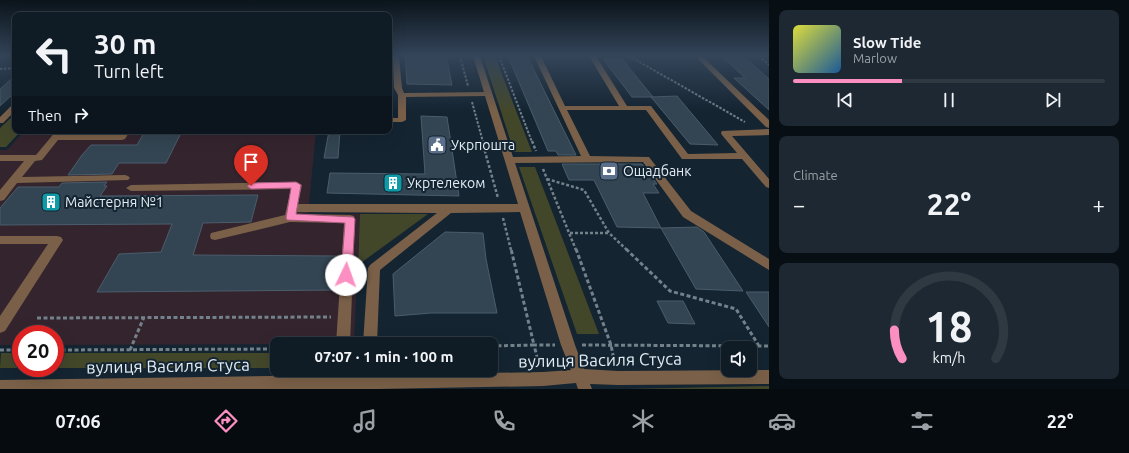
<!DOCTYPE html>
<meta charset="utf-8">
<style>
:root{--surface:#0f1b25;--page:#1d2832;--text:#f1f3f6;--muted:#9ba1a7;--line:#2f3942;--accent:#fc8fc1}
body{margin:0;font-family:Ubuntu,sans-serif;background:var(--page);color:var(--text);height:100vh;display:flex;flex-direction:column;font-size:15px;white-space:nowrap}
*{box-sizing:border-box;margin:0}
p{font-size:13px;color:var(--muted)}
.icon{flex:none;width:22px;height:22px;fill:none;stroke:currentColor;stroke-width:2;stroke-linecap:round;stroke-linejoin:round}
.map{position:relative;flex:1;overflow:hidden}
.details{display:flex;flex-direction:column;gap:10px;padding:10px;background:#080f14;width:360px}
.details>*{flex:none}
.banner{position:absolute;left:12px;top:12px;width:380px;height:122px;border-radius:8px;box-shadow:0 4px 16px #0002,0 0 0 1px var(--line);background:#0f1b25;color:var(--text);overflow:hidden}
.controls{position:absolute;left:721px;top:341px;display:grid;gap:8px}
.controls a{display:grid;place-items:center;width:36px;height:36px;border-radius:8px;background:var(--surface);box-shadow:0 4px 16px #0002,0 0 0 1px var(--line);font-size:20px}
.speed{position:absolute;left:12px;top:325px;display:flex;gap:8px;font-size:20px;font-weight:700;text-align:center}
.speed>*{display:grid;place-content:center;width:52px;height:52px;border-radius:50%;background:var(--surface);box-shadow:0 4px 16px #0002,0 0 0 1px var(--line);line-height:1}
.speed .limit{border:6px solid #d22;background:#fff;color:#111}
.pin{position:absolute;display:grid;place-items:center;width:34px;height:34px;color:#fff;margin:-41px -17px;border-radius:50% 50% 50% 0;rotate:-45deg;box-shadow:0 0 4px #0007}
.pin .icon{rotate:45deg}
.me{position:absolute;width:44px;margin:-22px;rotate:3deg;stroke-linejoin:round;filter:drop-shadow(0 0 3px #0008)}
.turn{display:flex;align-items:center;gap:14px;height:84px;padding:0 16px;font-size:18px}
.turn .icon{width:52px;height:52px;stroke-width:2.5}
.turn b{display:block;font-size:28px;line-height:34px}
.then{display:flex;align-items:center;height:38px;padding:0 16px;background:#0003;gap:8px;font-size:15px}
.big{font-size:30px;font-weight:700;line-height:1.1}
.details .card{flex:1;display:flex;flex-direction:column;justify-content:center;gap:6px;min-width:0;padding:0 14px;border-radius:8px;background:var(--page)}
.details .dial{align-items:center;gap:0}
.dial svg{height:104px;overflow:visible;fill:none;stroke:var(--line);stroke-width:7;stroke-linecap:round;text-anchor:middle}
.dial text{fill:var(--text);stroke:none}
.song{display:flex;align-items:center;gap:12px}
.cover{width:48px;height:48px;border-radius:6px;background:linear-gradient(135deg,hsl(60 70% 55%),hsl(210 70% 35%))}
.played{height:4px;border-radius:2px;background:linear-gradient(90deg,var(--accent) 35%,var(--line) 35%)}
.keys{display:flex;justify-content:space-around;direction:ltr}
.heat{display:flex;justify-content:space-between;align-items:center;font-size:22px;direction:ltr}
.trip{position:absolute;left:270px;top:337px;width:228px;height:40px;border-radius:8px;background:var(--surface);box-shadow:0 4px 16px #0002,0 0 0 1px var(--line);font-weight:700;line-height:40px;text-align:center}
.menu{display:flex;height:64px;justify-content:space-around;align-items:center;background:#060b0f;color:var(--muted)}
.menu .icon{width:28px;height:28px}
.menu .current{color:var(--accent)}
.menu b{font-size:18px;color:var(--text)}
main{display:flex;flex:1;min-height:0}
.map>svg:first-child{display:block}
.education{fill:#34242e}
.green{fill:#43472a}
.building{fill:#334552;stroke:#4b5d6c}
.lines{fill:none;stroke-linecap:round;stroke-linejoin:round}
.path-far2{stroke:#73818b;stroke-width:2;stroke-dasharray:2.5 1.5;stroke-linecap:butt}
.path-far1{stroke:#73818b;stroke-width:2.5;stroke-dasharray:3 2;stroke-linecap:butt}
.path{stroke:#73818b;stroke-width:3;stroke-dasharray:4 2.5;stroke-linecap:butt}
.minor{fill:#7a6048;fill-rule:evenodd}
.route{fill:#fc8fc1;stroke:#a45d7d}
.labels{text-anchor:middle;stroke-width:4;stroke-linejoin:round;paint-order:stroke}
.poi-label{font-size:14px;fill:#e1ecf4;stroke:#142431;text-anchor:start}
.near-street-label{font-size:17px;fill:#e1ecf4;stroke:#142431}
</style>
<main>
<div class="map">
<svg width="769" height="389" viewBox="0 0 769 389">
<rect width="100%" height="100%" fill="#142431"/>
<!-- education -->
<path class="education" d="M24,131H316L308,214H360L354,344L55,345V334H21V345H0V150H7Z"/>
<!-- green -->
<path class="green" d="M483,56H495L532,152H514Z
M15,114V131H21L6,147H0V128Z
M519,167H535L599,334H577Z
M360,214H428L358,265Z
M1,353H21V368H55V353H277V368H0Z
M769,386V389H625Z"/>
<!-- building -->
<path class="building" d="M405,56H446L452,85L407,84Z
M508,56H527L576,155H558L556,151H548Z
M722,56H743L769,79V110L734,78H745Z
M603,59H622L653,97H632Z
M15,76V92L0,106V89Z
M677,96L718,145L690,144L651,97Z
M421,116L447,117L459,196L327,193L330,173L425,174Z
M145,131H182L166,163H119L112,174L68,175L82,155L91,145H137Z
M329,131H340L338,158H324Z
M562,164H642L657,184H653L659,193H643L661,228L617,227L594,180H569Z
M107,182L104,186H107L100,196L258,195L251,222L203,223L193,255L340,256L338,290L97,292L119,254L161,252L172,224L0,225V208L18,187H59L62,183Z
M697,227L704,232L743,291L696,289L661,228Z
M445,232L483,233L486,259L497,313H431L395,316L393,274Z
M746,292H769V327Z
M657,301H683L695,324L668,323Z"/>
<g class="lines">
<!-- path-far2 -->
<path class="path-far2" d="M460,56L468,86
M499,56L532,142
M629,56L745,122
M759,56L769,65
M0,69L15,68
M472,102L483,142"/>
<!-- path-far1 -->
<path class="path-far1" d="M482,141L498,198
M532,141L536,151
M543,169L576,250
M547,179L584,190L609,233L627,250
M503,218L511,250
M570,233H609"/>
<!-- path -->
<path class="path" d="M576,249L611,345L615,365
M626,249L670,291L736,309L759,346
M37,318L331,317
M582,345L769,346
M491,346L534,345L511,249
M0,350H21
M55,350L277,349
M130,350L144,317
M539,365L534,345H555"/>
<!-- minor -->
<path class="minor" d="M393,56H399L402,88L404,93L484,92L473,56H480L513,157L581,156L534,56H541L565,106H619L589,56H596L627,106H651L688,154L737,153L722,135L721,133L722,131L769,129V135L732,136L769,179V188L766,187L742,159H682L646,110H567L590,156L649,157L691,211L769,259V270L683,217L643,162L515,163L575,345L584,369L618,371L769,370V384L618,385L590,384L592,389H578L576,383L543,386L378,389H0V380L334,375L335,370H349V375H363V370H377V375L543,372L571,370L561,345L520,212L451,213L380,270L377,344H363L368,268L370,265L437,213L297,212L296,214L350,215L354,216L355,219L350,344H336L344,223L290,222L215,240L211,239L210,236L211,233L285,215L291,189L131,191L126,188L131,185L297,182L302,185L298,204H518L485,96L406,97V120L402,122H389V118H398V95L394,88Z
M695,56H702L769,120V128L766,127Z
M12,105H15V111L3,123H0V117Z
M56,131H62V134H119L122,131H130L125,139L122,140H58L42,160L35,161L22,177L125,175L128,176L130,178L128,180L17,183L4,200L0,201V190L24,161H0V155H36Z
M0,236H57L61,237L63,240L5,331L0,333V316L48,244H0Z"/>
</g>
<!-- sky -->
<linearGradient id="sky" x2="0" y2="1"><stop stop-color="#0b141b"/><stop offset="0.5" stop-color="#34455a"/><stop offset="1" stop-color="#34455a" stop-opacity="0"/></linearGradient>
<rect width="769" height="111" fill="url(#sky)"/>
<!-- route -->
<path class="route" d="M296,182L301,185L296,214L353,217L355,219L352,275L350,278L346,280L343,278L341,275L345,223L287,220L286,218L291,188L251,189L247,186L251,183Z"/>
<!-- icons -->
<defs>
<symbol id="civic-square" viewBox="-11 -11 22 22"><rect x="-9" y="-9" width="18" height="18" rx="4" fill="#5c6f8a" stroke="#142431"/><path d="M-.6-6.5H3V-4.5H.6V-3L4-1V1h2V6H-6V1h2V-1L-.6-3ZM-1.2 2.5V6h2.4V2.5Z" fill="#fff"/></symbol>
<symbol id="bank-square" viewBox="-11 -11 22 22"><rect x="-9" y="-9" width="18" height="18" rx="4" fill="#5c6f8a" stroke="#142431"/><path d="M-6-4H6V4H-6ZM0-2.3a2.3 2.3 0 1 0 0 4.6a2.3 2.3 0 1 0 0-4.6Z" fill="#fff"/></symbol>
<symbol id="building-square" viewBox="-11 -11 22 22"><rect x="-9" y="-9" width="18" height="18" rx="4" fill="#0f9aa8" stroke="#142431"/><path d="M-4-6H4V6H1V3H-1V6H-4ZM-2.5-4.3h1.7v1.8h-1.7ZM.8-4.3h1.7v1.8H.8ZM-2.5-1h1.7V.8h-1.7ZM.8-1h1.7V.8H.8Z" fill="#fff"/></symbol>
</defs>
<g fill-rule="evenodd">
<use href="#civic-square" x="426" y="134" width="22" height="22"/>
<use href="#bank-square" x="598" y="160" width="22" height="22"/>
<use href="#building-square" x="382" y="172" width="22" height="22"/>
<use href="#building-square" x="40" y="191" width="22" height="22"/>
</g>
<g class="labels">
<!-- poi labels -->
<g class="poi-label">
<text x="451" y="150">Укрпошта</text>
<text x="623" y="176">Ощадбанк</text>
<text x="407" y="188">Укртелеком</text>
<text x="65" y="207">Майстерня №1</text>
</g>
<!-- near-street labels -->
<g class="near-street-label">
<text transform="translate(600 360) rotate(-1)" y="6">вулиця Василя Стуса</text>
<text transform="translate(168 366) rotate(-1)" y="6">вулиця Василя Стуса</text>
</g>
</g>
</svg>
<div class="controls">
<a><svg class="icon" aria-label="sound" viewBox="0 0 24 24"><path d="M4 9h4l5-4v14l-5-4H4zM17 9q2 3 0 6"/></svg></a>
</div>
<div class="speed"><div class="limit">20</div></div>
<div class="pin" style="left:251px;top:186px;background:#d93025"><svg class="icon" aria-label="arrive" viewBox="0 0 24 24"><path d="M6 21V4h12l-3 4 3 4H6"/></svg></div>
<svg class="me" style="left:346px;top:275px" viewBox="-20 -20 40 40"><circle r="19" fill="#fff"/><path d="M0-13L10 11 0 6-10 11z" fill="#fc8fc1"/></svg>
<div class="trip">07:07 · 1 min · 100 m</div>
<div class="banner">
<div class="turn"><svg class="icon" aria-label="left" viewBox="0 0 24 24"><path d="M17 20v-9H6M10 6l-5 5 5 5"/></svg><div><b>30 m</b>Turn left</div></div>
<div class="then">Then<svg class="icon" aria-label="right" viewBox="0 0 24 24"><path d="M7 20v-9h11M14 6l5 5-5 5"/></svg></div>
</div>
</div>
<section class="details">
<div class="card">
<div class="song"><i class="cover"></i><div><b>Slow Tide</b><p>Marlow</p></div></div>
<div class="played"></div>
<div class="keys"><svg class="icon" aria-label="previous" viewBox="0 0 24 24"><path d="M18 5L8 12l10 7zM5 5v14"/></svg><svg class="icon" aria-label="pause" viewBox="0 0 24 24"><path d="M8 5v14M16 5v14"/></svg><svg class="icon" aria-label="next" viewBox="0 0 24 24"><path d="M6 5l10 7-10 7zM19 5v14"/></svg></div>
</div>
<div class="card"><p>Climate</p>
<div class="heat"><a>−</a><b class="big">22°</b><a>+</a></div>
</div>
<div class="card dial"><svg viewBox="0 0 100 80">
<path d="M14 69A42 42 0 1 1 86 69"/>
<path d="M14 69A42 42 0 0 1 8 47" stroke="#fc8fc1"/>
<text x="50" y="56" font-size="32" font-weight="700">18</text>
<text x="50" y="72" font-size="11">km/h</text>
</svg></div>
</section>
</main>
<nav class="menu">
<b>07:06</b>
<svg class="icon current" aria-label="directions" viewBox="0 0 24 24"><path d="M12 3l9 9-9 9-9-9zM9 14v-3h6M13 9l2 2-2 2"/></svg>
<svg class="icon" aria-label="music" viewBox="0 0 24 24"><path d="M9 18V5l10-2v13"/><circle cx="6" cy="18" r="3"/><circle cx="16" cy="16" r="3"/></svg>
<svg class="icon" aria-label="phone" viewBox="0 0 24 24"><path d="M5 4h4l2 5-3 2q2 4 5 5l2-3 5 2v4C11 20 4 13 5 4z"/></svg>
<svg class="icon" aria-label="climate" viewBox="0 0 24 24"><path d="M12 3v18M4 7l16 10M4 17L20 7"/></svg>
<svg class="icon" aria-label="car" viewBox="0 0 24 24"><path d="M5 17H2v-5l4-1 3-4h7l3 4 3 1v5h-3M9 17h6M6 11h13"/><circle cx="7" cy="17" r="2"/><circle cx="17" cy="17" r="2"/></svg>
<svg class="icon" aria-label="filters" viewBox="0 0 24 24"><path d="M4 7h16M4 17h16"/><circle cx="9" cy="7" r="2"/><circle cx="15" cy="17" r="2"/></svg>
<b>22°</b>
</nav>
